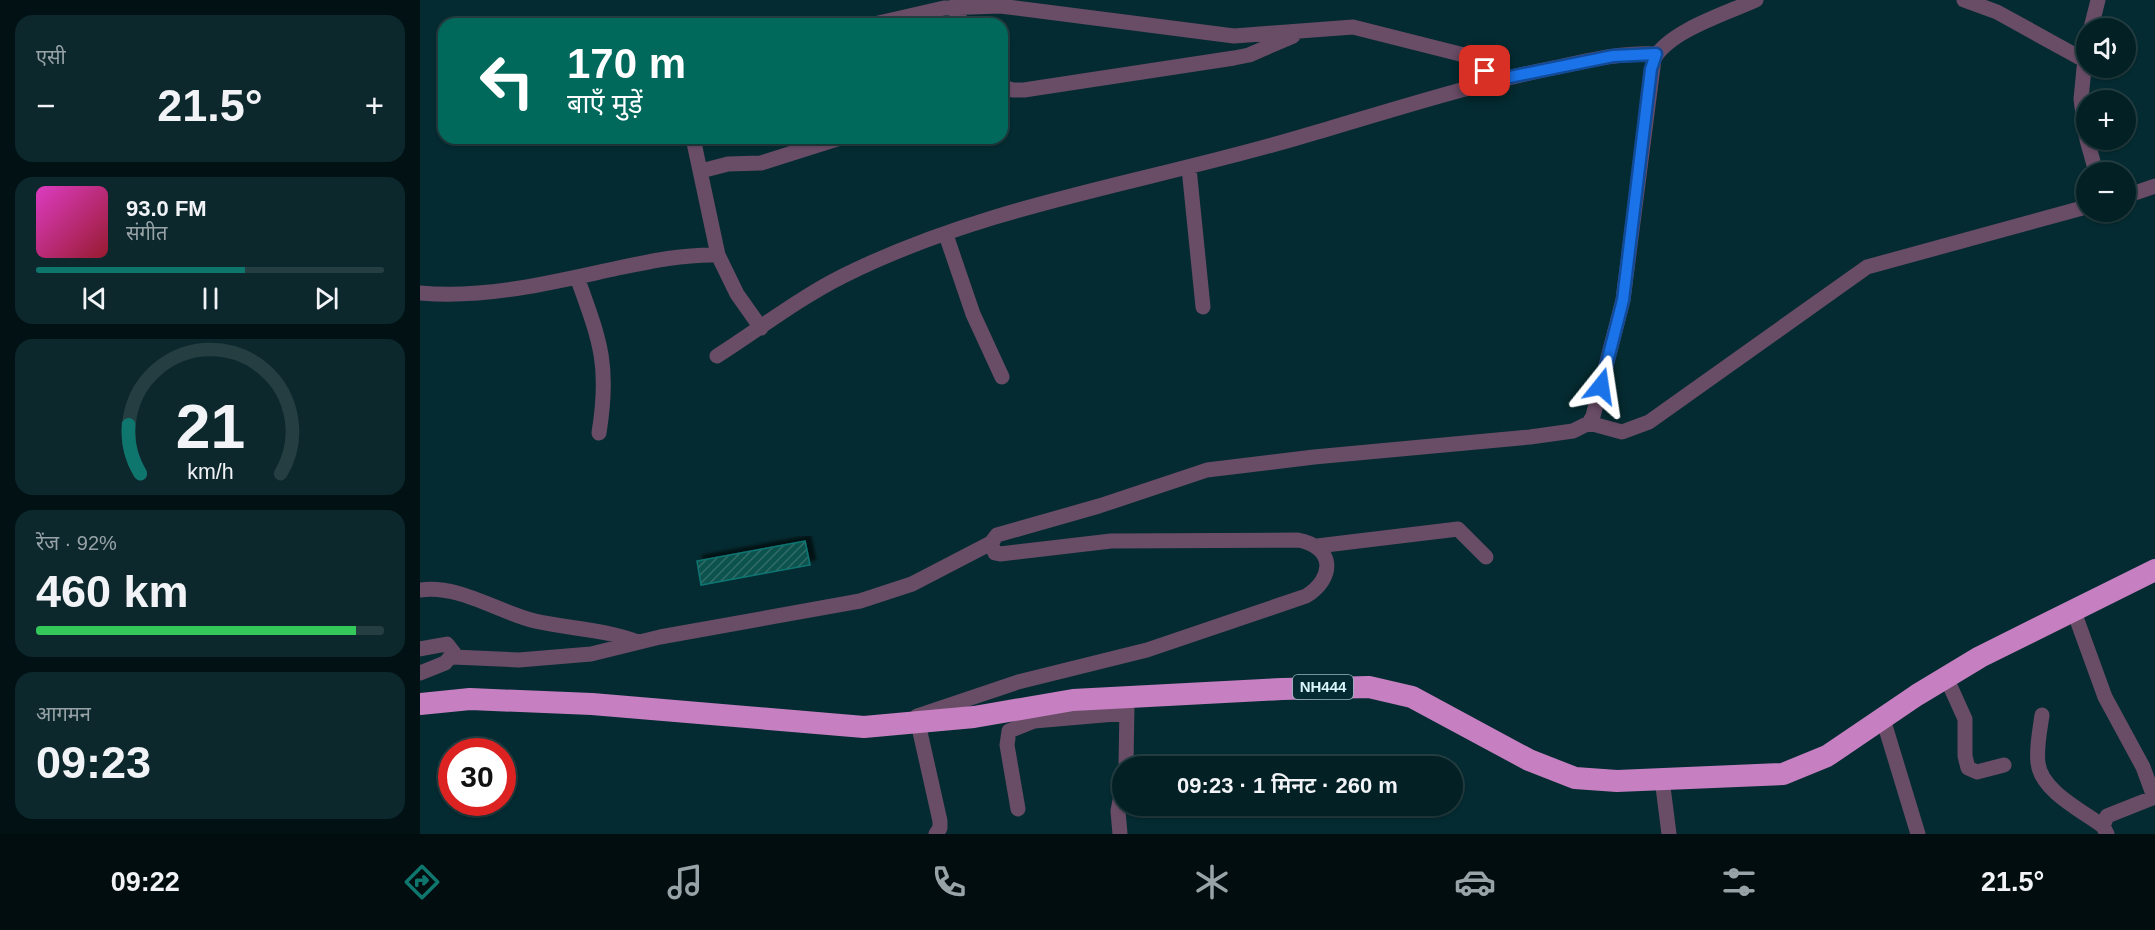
<!DOCTYPE html>
<html lang="hi">
<meta charset="utf-8">
<style>
:root{--surface:#032025;--page:#0d282d;--text:#f1f3f6;--muted:#97a3a7;--line:#243e42;--accent:#0f766e}
body{margin:0;font-family:Helvetica,"Noto Sans Devanagari",sans-serif;background:var(--page);color:var(--text);height:100vh;display:flex;flex-direction:column;font-size:22px;white-space:nowrap}
*{box-sizing:border-box;margin:0}
p{font-size:20px;color:var(--muted)}
.icon{flex:none;width:33px;height:33px;fill:none;stroke:currentColor;stroke-width:2;stroke-linecap:round;stroke-linejoin:round}
.map{position:relative;flex:1;overflow:hidden}
.sheet{display:flex;flex-direction:column;gap:15px;padding:15px;background:#021214;width:420px}
.sheet>*{flex:none}
.guide{position:absolute;left:18px;top:18px;width:570px;height:126px;border-radius:18px;box-shadow:0 2px 4px #0004,0 0 0 2px var(--line);background:#00695c;color:#fff;overflow:hidden}
.fabs{position:absolute;left:1656px;top:18px;display:grid;gap:12px}
.fabs a{display:grid;place-items:center;width:60px;height:60px;border-radius:50%;background:var(--surface);box-shadow:0 2px 4px #0004,0 0 0 2px var(--line);font-size:30px}
.speed{position:absolute;left:18px;top:738px;display:flex;gap:12px;font-size:30px;font-weight:700;text-align:center}
.speed>*{display:grid;place-content:center;width:78px;height:78px;border-radius:50%;background:var(--surface);box-shadow:0 2px 4px #0004,0 0 0 2px var(--line);line-height:1}
.speed .limit{border:9px solid #d22;background:#fff;color:#111}
.pin{position:absolute;display:grid;place-items:center;width:51px;height:51px;color:#fff;margin:-26px;border-radius:12px;box-shadow:0 3px 9px #0006}
.me{position:absolute;width:66px;margin:-33px;rotate:15deg;stroke-linejoin:round;filter:drop-shadow(0 0 4px #0008)}
.turn{display:flex;align-items:center;gap:21px;height:126px;padding:0 30px;font-size:27px}
.turn .icon{width:78px;height:78px;stroke-width:2.5}
.turn b{display:block;font-size:42px;line-height:51px}
.big{font-size:45px;font-weight:600;line-height:1.1}
.sheet .card{flex:1;display:flex;flex-direction:column;justify-content:center;gap:9px;min-width:0;padding:0 21px;border-radius:18px;background:var(--page)}
.sheet .dial{align-items:center;gap:0}
.dial svg{height:156px;overflow:visible;fill:none;stroke:var(--line);stroke-width:7;stroke-linecap:round;text-anchor:middle}
.dial text{fill:var(--text);stroke:none}
.song{display:flex;align-items:center;gap:18px}
.cover{width:72px;height:72px;border-radius:9px;background:linear-gradient(135deg,hsl(310 70% 55%),hsl(350 70% 35%))}
.played{height:6px;border-radius:3px;background:linear-gradient(90deg,var(--accent) 60%,var(--line) 60%)}
.keys{display:flex;justify-content:space-around;direction:ltr}
.heat{display:flex;justify-content:space-between;align-items:center;font-size:33px;direction:ltr}
.charge{height:9px;border-radius:4px;background:linear-gradient(90deg,#34c759 92%,var(--line) 0)}
.trip{position:absolute;left:692px;top:756px;width:351px;height:60px;border-radius:30px;background:var(--surface);box-shadow:0 2px 4px #0004,0 0 0 2px var(--line);font-weight:600;line-height:60px;text-align:center}
.menu{display:flex;height:96px;justify-content:space-around;align-items:center;background:#010d0f;color:var(--muted)}
.menu .icon{width:42px;height:42px}
.menu .current{color:var(--accent)}
.menu b{font-size:27px;color:var(--text)}
main{display:flex;flex:1;min-height:0}
.map>svg:first-child{display:block}
.building{fill:url(#building-hatch);stroke:#117672;stroke-width:1.5;filter:url(#shadow)}
.lines{fill:none;stroke-linecap:round;stroke-linejoin:round}
.minor{stroke:#694c66;stroke-width:15}
.highway{stroke:#c67fc0;stroke-width:22}
.route-casing{stroke:#114b97;stroke-width:15}
.route{stroke:#1a73e8;stroke-width:10}
.labels{text-anchor:middle;stroke-width:6;stroke-linejoin:round;paint-order:stroke}
.shield{fill:#042b31;stroke:#98b9be;stroke-width:1.5}
.shield-label{font-size:15px;font-weight:bold;fill:#d8f6fb}
</style>
<main>
<section class="sheet">
<div class="card"><p>एसी</p>
<div class="heat"><a>−</a><b class="big">21.5°</b><a>+</a></div>
</div>
<div class="card">
<div class="song"><i class="cover"></i><div><b>93.0 FM</b><p>संगीत</p></div></div>
<div class="played"></div>
<div class="keys"><svg class="icon" aria-label="previous" viewBox="0 0 24 24"><path d="M18 5L8 12l10 7zM5 5v14"/></svg><svg class="icon" aria-label="pause" viewBox="0 0 24 24"><path d="M8 5v14M16 5v14"/></svg><svg class="icon" aria-label="next" viewBox="0 0 24 24"><path d="M6 5l10 7-10 7zM19 5v14"/></svg></div>
</div>
<div class="card dial"><svg viewBox="0 0 100 80">
<path d="M14 69A42 42 0 1 1 86 69"/>
<path d="M14 69A42 42 0 0 1 8 44" stroke="#0f766e"/>
<text x="50" y="56" font-size="32" font-weight="700">21</text>
<text x="50" y="72" font-size="11">km/h</text>
</svg></div>
<div class="card"><p>रेंज · 92%</p><b class="big">460 km</b><div class="charge"></div></div>
<div class="card"><p>आगमन</p><b class="big">09:23</b></div>
</section>
<div class="map">
<svg width="1735" height="834" viewBox="0 0 1735 834">
<defs>
<pattern id="building-hatch" width="6" height="6" patternUnits="userSpaceOnUse" patternTransform="scale(1.5)"><rect width="6" height="6" fill="#0e524e"/><path d="M-1 1l2-2M0 6l6-6M5 7l2-2" fill="none" stroke="#306c68"/></pattern>
<filter id="shadow"><feDropShadow dx="5.5" dy="-5.5" stdDeviation="1.5" flood-color="#0009"/></filter>
</defs>
<rect width="100%" height="100%" fill="#042b31"/>
<!-- building -->
<path class="building" d="M385,541L390,565L281,585L277,561Z"/>
<g class="lines">
<!-- minor -->
<path class="minor" d="M1544,0L1577,12L1664,60
M533,7L543,24
M454,24L524,8L580,6L814,36L933,27L1044,55L1075,80
M1671,28L1678,0
M1666,48L1661,99L1666,136
M582,87L593,90H604L814,58L829,55L873,36
M273,138L298,255L317,294L341,328
M1667,140L1676,172
M769,168L783,307
M281,171L308,164L341,163L420,138
M1706,196L1735,186
M526,235L553,314L582,377
M157,277C180,341 190,364 179,433
M0,293C68,299 133,282 198,268C231,261 265,254 298,255
M297,356C338,330 379,298 423,276C569,203 732,182 887,135C969,111 1049,85 1133,68C1167,61 1201,52 1236,54
M1169,423L1202,432L1229,422L1447,267L1666,207
M897,546L1038,529L1066,557
M0,590C38,584 78,612 115,621C150,629 184,629 218,642
M1653,609L1685,697L1723,767L1734,797
M0,649L27,644L34,653L25,663L0,673
M33,657L99,660L171,654L240,637L440,601L492,584L571,543
M1526,677L1545,719V756L1548,768L1557,772L1584,765
M1622,715C1620,730 1616,748 1618,763C1621,791 1663,811 1684,827
M497,716L598,682L727,650L886,596C915,578 915,547 878,540L691,541L580,554L575,553L571,543L577,535L679,506L787,470L894,457L1110,437L1153,431L1169,423L1173,416L1203,300L1234,59C1249,31 1307,13 1336,0
M1463,719L1498,834
M498,723L520,821V828L516,834
M706,766L707,704
M1242,779L1249,834
M598,809L587,745L589,731L614,721L707,713
M700,834L698,811L702,790
M1687,834L1683,826L1687,816L1735,797"/>
<!-- highway -->
<path class="highway" d="M0,704L50,699L172,704L444,727L554,717L653,700L862,689L949,687L992,697L1109,760L1155,778L1197,781L1363,774L1407,756L1497,695L1560,657L1735,570"/>
</g>
<g class="lines">
<defs>
<path id="route" d="M1065,71L1075,80L1193,56L1236,54L1231,69L1203,300L1181,386"/>
</defs>
<!-- route casing -->
<use href="#route" class="route-casing"/>
<!-- route -->
<use href="#route" class="route"/>
</g>
<g class="labels">
<!-- shield labels -->
<rect class="shield" x="873" y="675" width="60" height="24" rx="4.5"/>
<g class="shield-label">
<text x="903" y="692">NH444</text>
</g>
</g>
</svg>
<div class="fabs">
<a><svg class="icon" aria-label="sound" viewBox="0 0 24 24"><path d="M4 9h4l5-4v14l-5-4H4zM17 9q2 3 0 6"/></svg></a>
<a>+</a>
<a>−</a>
</div>
<div class="speed"><div class="limit">30</div></div>
<div class="pin" style="left:1065px;top:71px;background:#d93025"><svg class="icon" aria-label="arrive" viewBox="0 0 24 24"><path d="M6 21V4h12l-3 4 3 4H6"/></svg></div>
<svg class="me" style="left:1181px;top:386px" viewBox="-20 -20 40 40"><path d="M0-17L14 15 0 8-14 15z" fill="#1a73e8" stroke="#fff" stroke-width="4"/></svg>
<div class="trip">09:23 · 1 मिनट · 260 m</div>
<div class="guide">
<div class="turn"><svg class="icon" aria-label="left" viewBox="0 0 24 24"><path d="M17 20v-9H6M10 6l-5 5 5 5"/></svg><div><b>170 m</b>बाएँ मुड़ें</div></div>
</div>
</div>
</main>
<nav class="menu">
<b>09:22</b>
<svg class="icon current" aria-label="directions" viewBox="0 0 24 24"><path d="M12 3l9 9-9 9-9-9zM9 14v-3h6M13 9l2 2-2 2"/></svg>
<svg class="icon" aria-label="music" viewBox="0 0 24 24"><path d="M9 18V5l10-2v13"/><circle cx="6" cy="18" r="3"/><circle cx="16" cy="16" r="3"/></svg>
<svg class="icon" aria-label="phone" viewBox="0 0 24 24"><path d="M5 4h4l2 5-3 2q2 4 5 5l2-3 5 2v4C11 20 4 13 5 4z"/></svg>
<svg class="icon" aria-label="climate" viewBox="0 0 24 24"><path d="M12 3v18M4 7l16 10M4 17L20 7"/></svg>
<svg class="icon" aria-label="car" viewBox="0 0 24 24"><path d="M5 17H2v-5l4-1 3-4h7l3 4 3 1v5h-3M9 17h6M6 11h13"/><circle cx="7" cy="17" r="2"/><circle cx="17" cy="17" r="2"/></svg>
<svg class="icon" aria-label="filters" viewBox="0 0 24 24"><path d="M4 7h16M4 17h16"/><circle cx="9" cy="7" r="2"/><circle cx="15" cy="17" r="2"/></svg>
<b>21.5°</b>
</nav>
